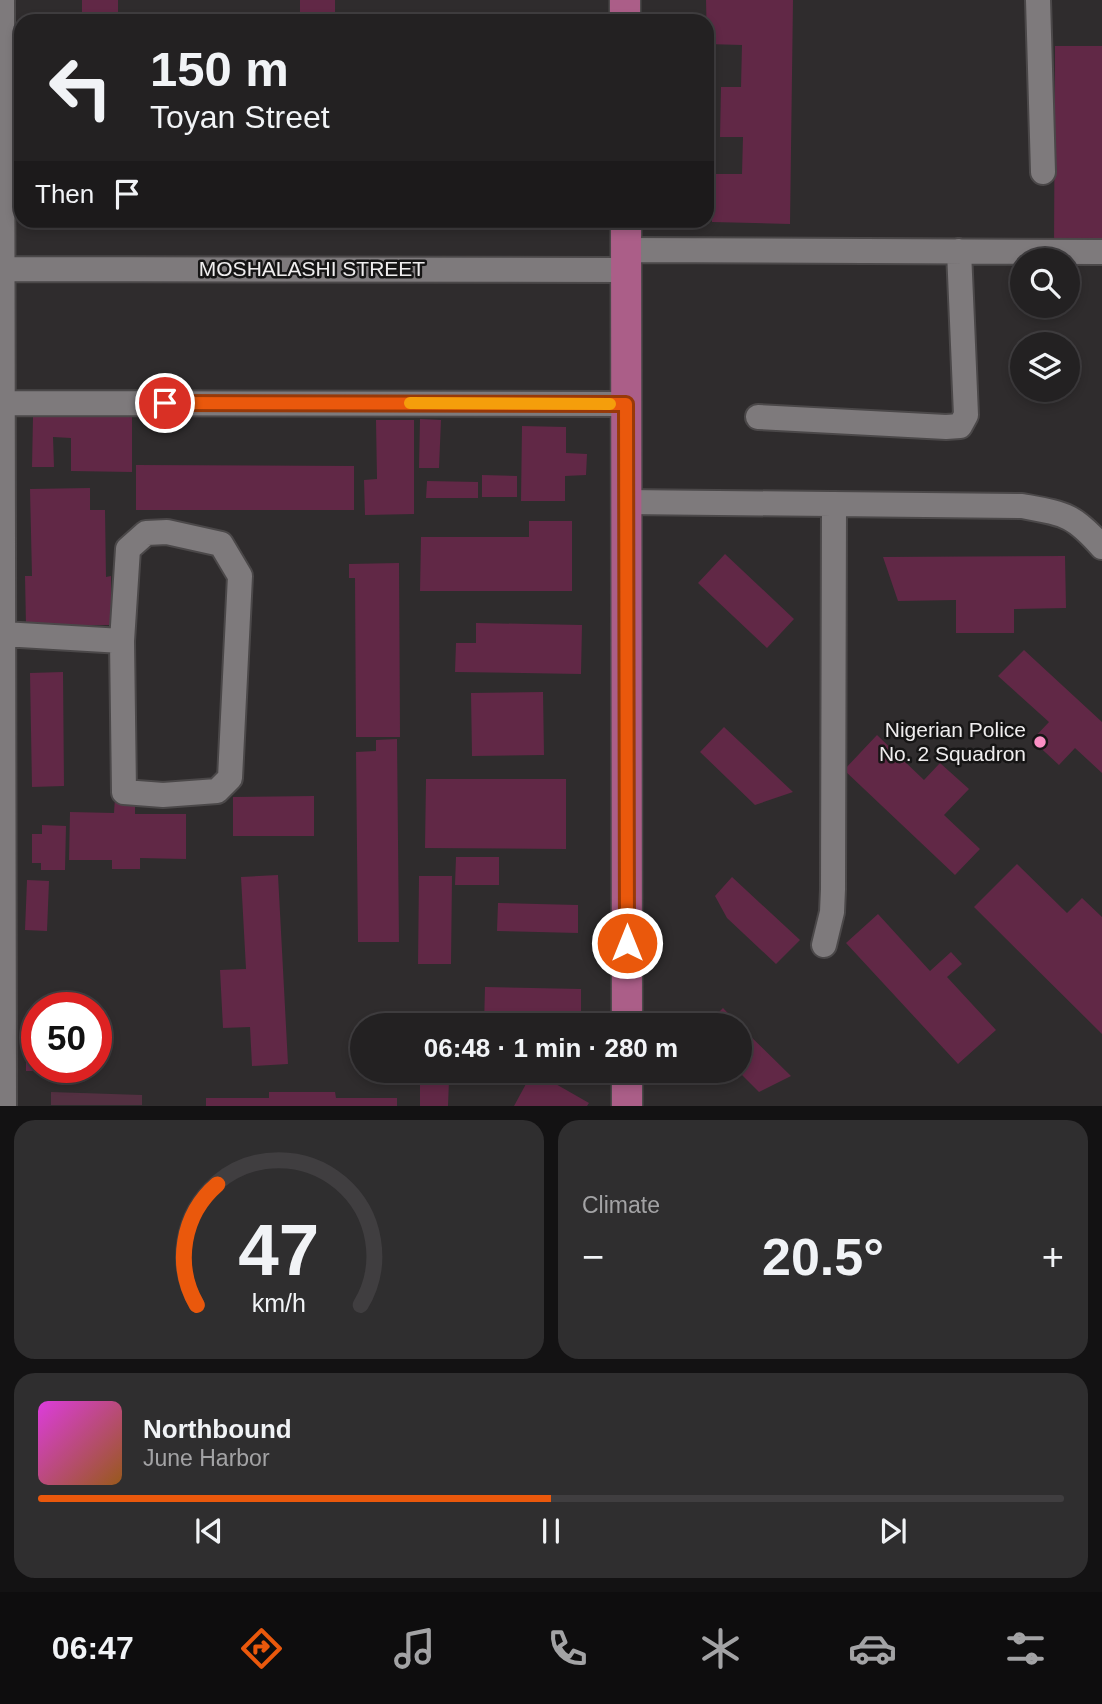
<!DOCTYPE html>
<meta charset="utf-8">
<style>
:root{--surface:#232122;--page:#2f2e2f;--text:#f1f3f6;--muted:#a3a3a5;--line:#403e40;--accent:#ea580c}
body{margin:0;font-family:Helvetica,sans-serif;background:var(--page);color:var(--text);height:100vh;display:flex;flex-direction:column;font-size:26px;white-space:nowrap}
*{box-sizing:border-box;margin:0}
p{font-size:23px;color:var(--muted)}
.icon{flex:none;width:38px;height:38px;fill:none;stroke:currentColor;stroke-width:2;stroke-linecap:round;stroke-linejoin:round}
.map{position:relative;height:1106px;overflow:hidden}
.details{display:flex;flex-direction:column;gap:14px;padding:14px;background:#131213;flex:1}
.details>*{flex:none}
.guide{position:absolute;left:14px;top:14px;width:700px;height:214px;border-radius:21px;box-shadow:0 4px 10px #0003,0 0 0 2px var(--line);background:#232122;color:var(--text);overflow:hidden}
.fabs{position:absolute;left:1010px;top:248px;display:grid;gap:14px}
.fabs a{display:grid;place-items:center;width:70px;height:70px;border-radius:50%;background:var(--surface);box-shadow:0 4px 10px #0003,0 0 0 2px var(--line);font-size:35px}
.speed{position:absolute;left:21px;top:992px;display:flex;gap:14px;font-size:35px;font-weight:700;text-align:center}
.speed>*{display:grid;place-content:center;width:91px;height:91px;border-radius:50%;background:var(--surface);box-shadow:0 4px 10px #0003,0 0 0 2px var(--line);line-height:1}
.speed .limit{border:10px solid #d22;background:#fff;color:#111}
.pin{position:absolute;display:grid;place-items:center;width:60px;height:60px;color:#fff;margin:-30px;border:4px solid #fff;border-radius:50%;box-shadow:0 2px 7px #0007}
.me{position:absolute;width:77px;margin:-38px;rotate:0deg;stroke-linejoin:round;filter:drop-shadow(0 0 5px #0008)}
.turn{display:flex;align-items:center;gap:24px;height:147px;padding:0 21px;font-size:32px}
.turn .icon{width:91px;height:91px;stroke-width:2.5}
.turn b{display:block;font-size:49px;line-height:60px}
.then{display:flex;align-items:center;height:66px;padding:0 21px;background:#0003;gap:14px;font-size:26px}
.big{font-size:52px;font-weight:800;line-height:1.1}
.details .card{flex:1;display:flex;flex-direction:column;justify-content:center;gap:10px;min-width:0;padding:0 24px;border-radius:21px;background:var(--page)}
.details .dial{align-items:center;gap:0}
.dial svg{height:182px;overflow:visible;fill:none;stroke:var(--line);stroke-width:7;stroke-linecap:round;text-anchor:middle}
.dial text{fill:var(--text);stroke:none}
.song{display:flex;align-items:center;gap:21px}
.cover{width:84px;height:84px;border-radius:10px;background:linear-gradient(135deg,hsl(300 70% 55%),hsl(30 70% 35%))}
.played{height:7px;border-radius:4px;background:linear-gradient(90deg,var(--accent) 50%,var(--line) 50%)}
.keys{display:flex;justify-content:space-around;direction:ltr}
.heat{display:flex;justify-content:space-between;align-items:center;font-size:38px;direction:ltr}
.details .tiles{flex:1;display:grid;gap:14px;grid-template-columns:1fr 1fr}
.card:last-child{grid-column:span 2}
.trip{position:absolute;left:350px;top:1013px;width:402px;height:70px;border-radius:35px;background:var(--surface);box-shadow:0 4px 10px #0003,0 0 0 2px var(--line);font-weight:800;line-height:70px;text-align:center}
.dock{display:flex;height:112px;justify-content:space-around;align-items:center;background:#0e0d0e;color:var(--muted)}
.dock .icon{width:49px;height:49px}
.dock .active{color:var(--accent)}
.dock b{font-size:32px;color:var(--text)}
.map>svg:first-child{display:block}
.green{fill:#533041}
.building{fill:#612846}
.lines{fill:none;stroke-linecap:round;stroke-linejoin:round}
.minor-casing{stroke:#4b4849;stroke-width:28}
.major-casing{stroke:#4b4849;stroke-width:33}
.minor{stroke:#7e7a7c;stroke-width:24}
.major{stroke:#ab5e88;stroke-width:30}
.route-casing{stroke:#983908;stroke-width:18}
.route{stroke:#ea580c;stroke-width:12}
.slow{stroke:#f59e0b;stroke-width:12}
.poi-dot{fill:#fb8fc4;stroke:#161515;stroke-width:2.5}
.labels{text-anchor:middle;stroke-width:5;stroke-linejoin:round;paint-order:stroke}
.street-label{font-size:21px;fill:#efedee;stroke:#161515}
.poi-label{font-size:21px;fill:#efedee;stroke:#161515;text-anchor:end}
</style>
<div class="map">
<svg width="1102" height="1106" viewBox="0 0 1102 1106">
<rect width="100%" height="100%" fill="#2f2c2d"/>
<!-- green -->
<path class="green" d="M51,1092L142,1095V1105H51Z"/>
<!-- building -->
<path class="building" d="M82,0H118V21H82Z
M300,0H335V21H300Z
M706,0H793L790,224L712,222V174H742L743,137H720L721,87H741L742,45L707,44Z
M1055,46H1102V245L1054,250Z
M33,417H132V472L71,471V438L53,437L54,467H32Z
M420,419L441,420L439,468H419Z
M376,420H414V514L365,515L364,480L377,479Z
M522,426L566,427V453L587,454L586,475L565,476V501H521Z
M136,465L354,466V510H136Z
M482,475L517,476V497H482Z
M427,481L478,482V498H426Z
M90,488V510H105L106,577L111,576V625L26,626L25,576H32L30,489Z
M529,521H572V591H420L421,537H529Z
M725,554L794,619L767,648L698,583Z
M1065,556L1066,608L1014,609V633H956V600L898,601L883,557Z
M399,563L400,737H356L355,578H349V564Z
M476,623L582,625L581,674L455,672L456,643H476Z
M1024,650L1102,722V773L1075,748L1059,765L1032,740L1049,722L998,676Z
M63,672L64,786L32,787L30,673Z
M543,692L544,755L472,756L471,693Z
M724,727L793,792L755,805L700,752Z
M877,735L924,780L940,763L969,789L944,815L980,849L955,875L844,770Z
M397,739L399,942H358L356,752L376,751V740Z
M426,779H566V849L425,848Z
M314,796V836H233V797Z
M115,797H135V814H186V859L140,858V869H112V860H69L70,812L114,813Z
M42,825L66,826L65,870H41V863H32V834H42Z
M456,857H499V885H455Z
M1017,864L1067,913L1082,898L1102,917V1034L974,907Z
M278,875L288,1064L252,1066L250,1027L223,1028L220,970L246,969L241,877Z
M419,876H452L451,964H418Z
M732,877L800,940L776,964L727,918L715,896Z
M27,880L49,881L47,931L25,930Z
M498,903L578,905V933L497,931Z
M878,914L930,971L951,952L962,964L947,977L996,1030L958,1064L846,943Z
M485,987L581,989V1026H484Z
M723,1008L740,1026H705Z
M740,1026L791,1076L759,1092L738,1071H740Z
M37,1032V1068H54V1071H26V1033Z
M533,1071L589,1103L587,1106H514Z
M420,1079L449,1080L448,1106H420Z
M269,1092H335L336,1098H397V1106H206V1098H269Z"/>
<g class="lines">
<defs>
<path id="minor" d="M2,0L4,1106
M1038,0L1043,172
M626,250L1102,252
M0,269L625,270
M0,403L626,404
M758,417L946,427L960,426L966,415L959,251
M626,502L1022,506C1065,514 1073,514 1102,547
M167,532L221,544L240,576L230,778L217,791L163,795L124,792L122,641L128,549L146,533Z
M3,634L122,641
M824,945L832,912L833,889L834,504"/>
<path id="major" d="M625,0V21
M626,220L627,1026
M627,1071V1106"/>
</defs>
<!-- minor casing -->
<use href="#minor" class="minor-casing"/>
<!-- major casing -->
<use href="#major" class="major-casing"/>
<!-- minor -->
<use href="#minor" class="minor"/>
<!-- major -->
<use href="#major" class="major"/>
</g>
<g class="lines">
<defs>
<path id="route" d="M165,403L626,404L627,943"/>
</defs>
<!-- route casing -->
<use href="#route" class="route-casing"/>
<!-- route -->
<use href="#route" class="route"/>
<!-- slow -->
<path class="slow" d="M410,403L610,404"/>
</g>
<!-- markers -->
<circle class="poi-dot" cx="1040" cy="742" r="7"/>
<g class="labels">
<!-- street labels -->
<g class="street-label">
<text x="312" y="276">MOSHALASHI STREET</text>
</g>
<!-- poi labels -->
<g class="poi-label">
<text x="1026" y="737">Nigerian Police<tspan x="1026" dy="24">No. 2 Squadron</tspan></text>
</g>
</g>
</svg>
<div class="fabs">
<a><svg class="icon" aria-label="search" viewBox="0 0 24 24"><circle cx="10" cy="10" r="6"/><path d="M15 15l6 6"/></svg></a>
<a><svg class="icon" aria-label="layers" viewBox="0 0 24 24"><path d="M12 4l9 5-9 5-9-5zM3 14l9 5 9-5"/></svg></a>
</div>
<div class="speed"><div class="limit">50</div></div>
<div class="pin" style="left:165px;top:403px;background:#d93025"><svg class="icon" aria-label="arrive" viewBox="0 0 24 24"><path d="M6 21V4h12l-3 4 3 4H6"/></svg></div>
<svg class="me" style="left:627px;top:943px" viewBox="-20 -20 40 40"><circle r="17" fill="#ea580c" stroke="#fff" stroke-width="3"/><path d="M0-11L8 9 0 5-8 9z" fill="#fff"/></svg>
<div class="trip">06:48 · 1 min · 280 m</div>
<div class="guide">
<div class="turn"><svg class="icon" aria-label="left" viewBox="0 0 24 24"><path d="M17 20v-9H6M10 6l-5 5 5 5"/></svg><div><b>150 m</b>Toyan Street</div></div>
<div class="then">Then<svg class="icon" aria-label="arrive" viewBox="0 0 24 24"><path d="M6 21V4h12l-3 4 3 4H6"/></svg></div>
</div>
</div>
<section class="details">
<div class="tiles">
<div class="card dial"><svg viewBox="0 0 100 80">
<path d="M14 69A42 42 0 1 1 86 69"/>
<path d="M14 69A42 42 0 0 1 23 16" stroke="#ea580c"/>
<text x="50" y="56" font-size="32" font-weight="700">47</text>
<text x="50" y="72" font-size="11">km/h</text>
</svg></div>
<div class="card"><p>Climate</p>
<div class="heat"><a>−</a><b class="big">20.5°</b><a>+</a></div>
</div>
<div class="card">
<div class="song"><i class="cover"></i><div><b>Northbound</b><p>June Harbor</p></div></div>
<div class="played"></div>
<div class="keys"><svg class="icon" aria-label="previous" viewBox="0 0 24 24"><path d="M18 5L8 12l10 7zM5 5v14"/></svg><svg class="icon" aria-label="pause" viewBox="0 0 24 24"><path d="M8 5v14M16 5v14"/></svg><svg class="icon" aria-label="next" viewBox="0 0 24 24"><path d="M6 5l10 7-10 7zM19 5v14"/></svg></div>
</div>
</div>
</section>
<nav class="dock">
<b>06:47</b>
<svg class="icon active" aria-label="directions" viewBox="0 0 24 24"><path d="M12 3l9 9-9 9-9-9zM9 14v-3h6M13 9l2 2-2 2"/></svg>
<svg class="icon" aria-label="music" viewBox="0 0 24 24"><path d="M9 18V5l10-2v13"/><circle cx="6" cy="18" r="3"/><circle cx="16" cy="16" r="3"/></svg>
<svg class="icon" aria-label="phone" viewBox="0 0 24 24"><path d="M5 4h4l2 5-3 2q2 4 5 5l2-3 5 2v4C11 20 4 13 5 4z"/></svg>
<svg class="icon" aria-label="climate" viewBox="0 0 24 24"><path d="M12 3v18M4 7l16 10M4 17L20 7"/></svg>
<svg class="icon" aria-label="car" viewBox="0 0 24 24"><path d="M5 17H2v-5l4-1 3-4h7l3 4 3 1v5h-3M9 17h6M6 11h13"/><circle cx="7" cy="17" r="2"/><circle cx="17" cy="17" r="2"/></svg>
<svg class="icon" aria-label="filters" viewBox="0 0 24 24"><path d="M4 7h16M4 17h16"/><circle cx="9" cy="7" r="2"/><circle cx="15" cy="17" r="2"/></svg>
</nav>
